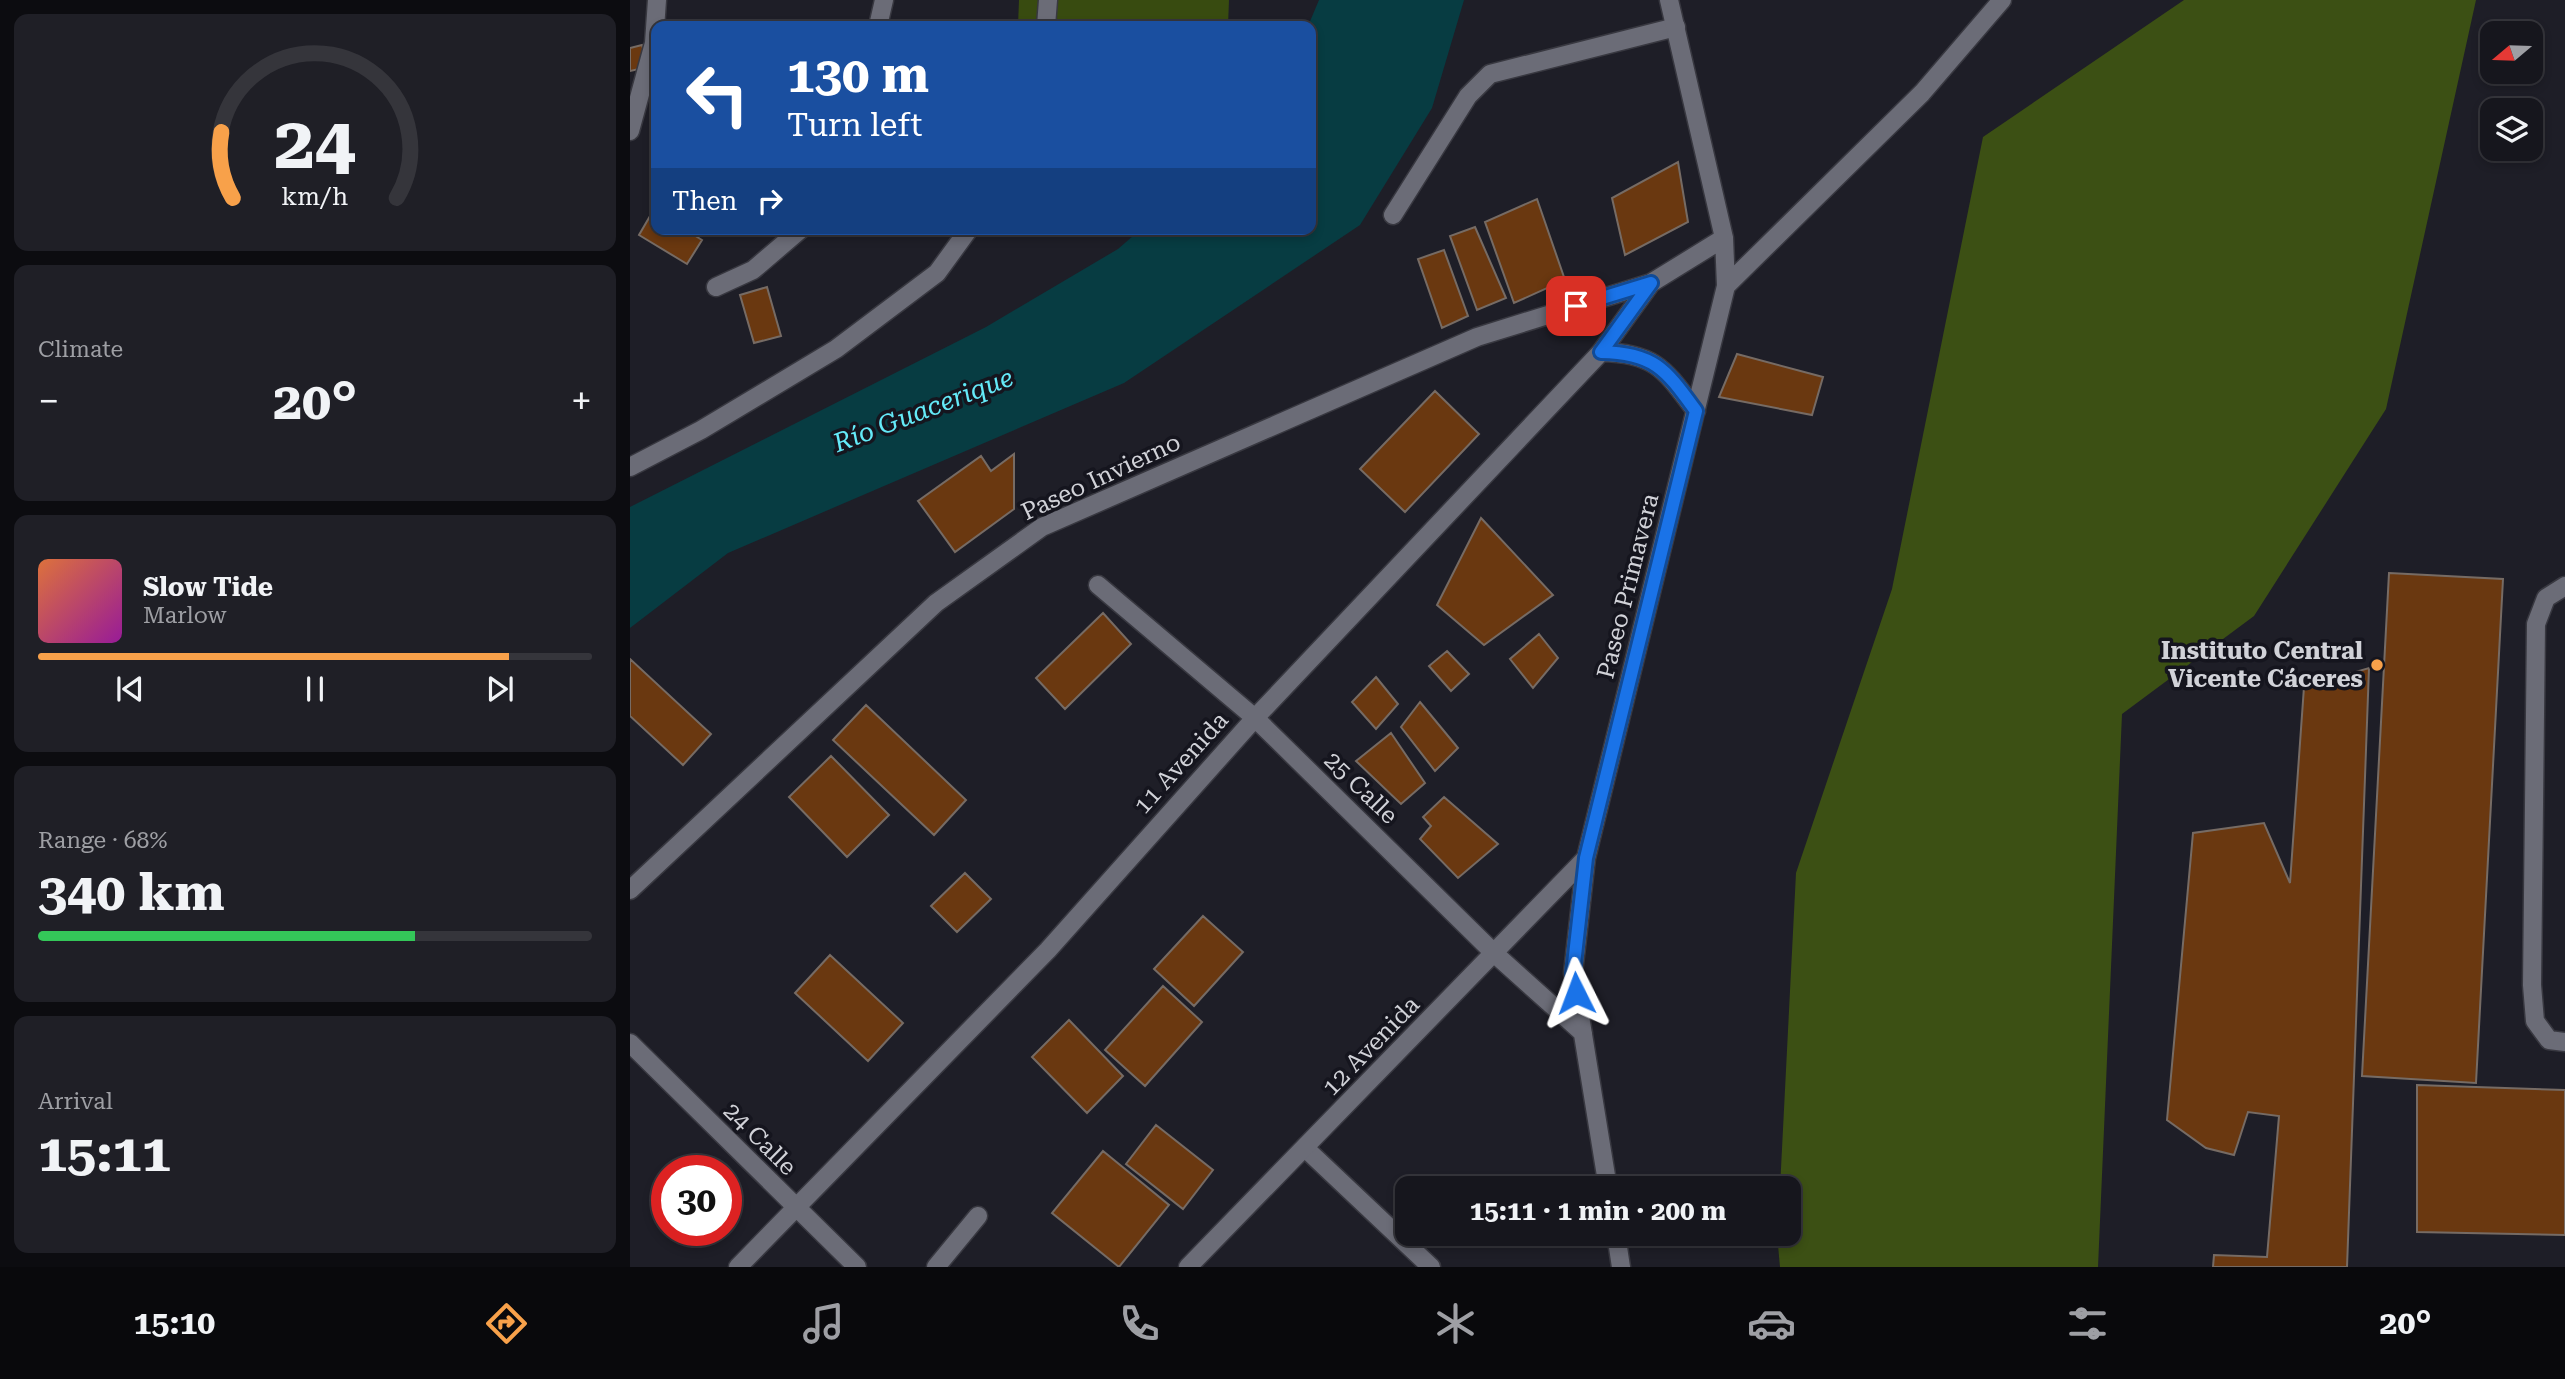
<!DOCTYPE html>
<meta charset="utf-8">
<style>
:root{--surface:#16161d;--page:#1f1f26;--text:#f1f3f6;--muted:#9e9fa4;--line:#35353b;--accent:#f8a14a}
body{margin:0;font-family:"Roboto Serif",serif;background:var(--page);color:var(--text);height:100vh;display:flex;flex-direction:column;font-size:26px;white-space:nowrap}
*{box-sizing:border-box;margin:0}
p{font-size:23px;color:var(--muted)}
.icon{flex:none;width:38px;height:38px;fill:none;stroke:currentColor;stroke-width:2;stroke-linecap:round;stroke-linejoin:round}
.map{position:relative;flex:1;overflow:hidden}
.details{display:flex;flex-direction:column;gap:14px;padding:14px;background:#0c0c10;width:630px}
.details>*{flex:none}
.banner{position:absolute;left:21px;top:21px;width:665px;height:214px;border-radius:14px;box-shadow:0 4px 10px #0003,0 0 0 2px var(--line);background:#1a4fa0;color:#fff;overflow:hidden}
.needle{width:46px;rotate:251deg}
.tools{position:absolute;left:1850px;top:21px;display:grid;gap:14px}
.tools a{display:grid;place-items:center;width:63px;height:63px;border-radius:14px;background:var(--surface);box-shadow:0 4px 10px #0003,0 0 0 2px var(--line);font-size:35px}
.speed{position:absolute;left:21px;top:1155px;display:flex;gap:14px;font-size:35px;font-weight:700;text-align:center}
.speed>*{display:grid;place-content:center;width:91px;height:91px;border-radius:50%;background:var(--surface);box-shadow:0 4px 10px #0003,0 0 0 2px var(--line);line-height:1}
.speed .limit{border:10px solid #d22;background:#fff;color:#111}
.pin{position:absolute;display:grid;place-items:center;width:60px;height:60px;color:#fff;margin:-30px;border-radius:14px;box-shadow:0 4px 10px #0006}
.me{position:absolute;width:77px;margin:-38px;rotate:357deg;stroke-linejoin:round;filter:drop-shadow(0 0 5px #0008)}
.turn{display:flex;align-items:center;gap:24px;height:147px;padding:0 21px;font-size:32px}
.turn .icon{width:91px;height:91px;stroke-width:2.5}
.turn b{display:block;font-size:49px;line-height:60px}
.then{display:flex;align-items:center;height:66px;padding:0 21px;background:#0003;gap:14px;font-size:26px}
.big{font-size:52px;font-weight:700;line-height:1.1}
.details .widget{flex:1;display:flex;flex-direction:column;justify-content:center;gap:10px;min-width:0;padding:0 24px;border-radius:14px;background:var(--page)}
.details .dial{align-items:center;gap:0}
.dial svg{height:182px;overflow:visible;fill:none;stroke:var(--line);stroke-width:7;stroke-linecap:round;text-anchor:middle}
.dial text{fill:var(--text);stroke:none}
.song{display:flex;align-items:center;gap:21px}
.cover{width:84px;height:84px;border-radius:10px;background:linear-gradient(135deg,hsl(20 70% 55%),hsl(300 70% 35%))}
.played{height:7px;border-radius:4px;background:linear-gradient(90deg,var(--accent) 85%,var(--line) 85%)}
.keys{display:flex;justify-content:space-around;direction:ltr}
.heat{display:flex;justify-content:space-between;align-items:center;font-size:38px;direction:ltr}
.charge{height:10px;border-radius:5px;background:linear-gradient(90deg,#34c759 68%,var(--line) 0)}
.trip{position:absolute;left:765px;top:1176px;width:406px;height:70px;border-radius:14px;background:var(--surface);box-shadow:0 4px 10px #0003,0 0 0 2px var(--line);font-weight:700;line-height:70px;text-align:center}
.menu{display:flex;height:112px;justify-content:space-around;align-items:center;background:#09090c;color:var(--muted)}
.menu .icon{width:49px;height:49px}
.menu .selected{color:var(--accent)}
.menu b{font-size:32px;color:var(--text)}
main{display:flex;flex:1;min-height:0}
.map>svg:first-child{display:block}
.green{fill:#384b10}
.forest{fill:#3c5014}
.water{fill:#073c42}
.building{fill:#6a3810;stroke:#766b64;stroke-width:2}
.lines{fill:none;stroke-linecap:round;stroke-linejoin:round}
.lane-casing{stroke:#383840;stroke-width:21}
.street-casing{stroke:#383840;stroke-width:21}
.lane{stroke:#6b6c77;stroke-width:18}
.street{stroke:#6b6c77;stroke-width:18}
.route-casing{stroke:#114b97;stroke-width:18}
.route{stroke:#1a73e8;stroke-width:12}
.poi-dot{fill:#f8a14a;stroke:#15151e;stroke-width:2.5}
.labels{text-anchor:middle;stroke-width:7;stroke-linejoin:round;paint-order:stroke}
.street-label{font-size:24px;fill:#d1d2d8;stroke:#15151e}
.poi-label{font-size:24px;font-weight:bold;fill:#d1d2d8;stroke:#15151e;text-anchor:end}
.water-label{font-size:26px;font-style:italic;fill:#64eaf8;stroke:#15151e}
</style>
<main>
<section class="details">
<div class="widget dial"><svg viewBox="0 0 100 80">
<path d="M14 69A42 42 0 1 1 86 69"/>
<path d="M14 69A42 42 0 0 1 9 40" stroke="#f8a14a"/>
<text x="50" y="56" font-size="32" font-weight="700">24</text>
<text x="50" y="72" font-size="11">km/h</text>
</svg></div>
<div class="widget"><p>Climate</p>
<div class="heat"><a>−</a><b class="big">20°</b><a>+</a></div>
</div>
<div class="widget">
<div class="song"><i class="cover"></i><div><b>Slow Tide</b><p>Marlow</p></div></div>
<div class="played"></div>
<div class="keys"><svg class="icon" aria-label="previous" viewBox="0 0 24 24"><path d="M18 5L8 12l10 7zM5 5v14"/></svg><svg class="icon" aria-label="pause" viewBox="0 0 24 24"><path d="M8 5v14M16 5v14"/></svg><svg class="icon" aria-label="next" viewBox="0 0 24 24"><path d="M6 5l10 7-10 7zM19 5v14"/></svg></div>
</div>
<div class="widget"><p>Range · 68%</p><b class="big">340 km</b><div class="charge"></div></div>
<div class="widget"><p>Arrival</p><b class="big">15:11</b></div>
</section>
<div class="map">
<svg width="1935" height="1267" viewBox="0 0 1935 1267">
<rect width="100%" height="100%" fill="#1e1e27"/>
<!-- green -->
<path class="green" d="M389,0H599L598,26H388Z"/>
<!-- forest -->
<path class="forest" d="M1554,0H1846L1756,409L1624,616L1492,714L1468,1267H1150L1147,1234H1158V1188H1150L1166,873L1262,589L1353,137Z"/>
<!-- water -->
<path class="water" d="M689,0H834L802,108L730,225L494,383L98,553L0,628V507L356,327L488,249L511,229H681V26H678Z"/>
<!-- building -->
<path class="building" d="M12,45L18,67L0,71V48Z
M1048,162L1058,222L995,255L982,198Z
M907,199L935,280L884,303L855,222Z
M23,211L26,213V229H54L72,240L57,264L9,235Z
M845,227L876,298L847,310L820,236Z
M814,250L838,316L812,328L788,259Z
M137,287L151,336L124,343L110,295Z
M1107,354L1193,377L1182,415L1089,397Z
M805,391L849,434L775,512L730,469Z
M384,454V509L325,552L288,501L351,456L361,471Z
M851,518L923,595L854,645L807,605Z
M1759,573L1873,579L1846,1083L1732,1076Z
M473,613L501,644L435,709L406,678Z
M909,634L928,658L903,688L880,659Z
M909,634L928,658L903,688L880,659Z
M817,651L839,674L821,691L799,666Z
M0,659L81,734L53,765L0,716Z
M1739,668L1717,1267H1583L1584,1255L1637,1257L1649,1116L1618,1112L1604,1155L1576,1148L1537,1120L1563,833L1634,823L1660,883L1674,687Z
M746,677L768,704L746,729L722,702Z
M790,702L828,748L805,771L771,727Z
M236,705L336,800L304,835L203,740Z
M761,733L795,783L771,804L726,761Z
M201,756L259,815L217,857L159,797Z
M814,797L868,844L828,878L790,839L801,826L793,817Z
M335,873L361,899L327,932L301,906Z
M573,916L613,952L564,1006L524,969Z
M200,955L273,1023L238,1061L165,993Z
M533,986L572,1022L515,1086L475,1050Z
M439,1020L493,1076L457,1113L402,1057Z
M1787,1085L1935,1090V1235L1787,1232Z
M526,1125L583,1170L553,1209L496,1164Z
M473,1151L539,1205L489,1267L422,1213Z"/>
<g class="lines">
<defs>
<path id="lane" d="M416,26L418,0
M763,215L838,96L860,74L1046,27
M0,467L71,430L206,349L307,273L339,229
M1935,586L1916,598L1906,624L1902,985L1905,1021L1919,1040L1935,1042
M675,1148L801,1267
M306,1267L348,1216"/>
<path id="street" d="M248,26L254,0
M0,131L24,43L27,0
M1096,286L1292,93L1372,0
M86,287L123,270L171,229
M971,352C1026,353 1035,370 1066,411
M468,585L625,718L865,954L953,1033
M0,890L306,603L412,527L847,337L1021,283L1094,238
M0,1043L227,1267
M978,1188L943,973L956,858L1096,286L1094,238L1039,0
M986,1234L991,1267
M108,1267L418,950L625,718L971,352L1021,283
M558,1267L956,858"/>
</defs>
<!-- lane casing -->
<use href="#lane" class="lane-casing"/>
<!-- street casing -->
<use href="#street" class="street-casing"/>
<!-- lane -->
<use href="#lane" class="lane"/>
<!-- street -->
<use href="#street" class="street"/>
</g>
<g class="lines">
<defs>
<path id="route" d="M946,306L1021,283L971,352C1025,353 1036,370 1066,411L956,858L943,973L946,993"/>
</defs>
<!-- route casing -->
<use href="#route" class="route-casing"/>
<!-- route -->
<use href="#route" class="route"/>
</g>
<!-- markers -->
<circle class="poi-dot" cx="1747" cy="665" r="7"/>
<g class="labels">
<!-- street labels -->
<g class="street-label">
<text transform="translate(471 477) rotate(-25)" y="8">Paseo Invierno</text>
<text transform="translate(998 586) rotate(-76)" y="8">Paseo Primavera</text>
<text transform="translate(551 763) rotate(-48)" y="8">11 Avenida</text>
<text transform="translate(731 788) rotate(44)" y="8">25 Calle</text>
<text transform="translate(741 1046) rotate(-46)" y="8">12 Avenida</text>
<text transform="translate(130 1139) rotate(45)" y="8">24 Calle</text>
</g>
<!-- poi labels -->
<g class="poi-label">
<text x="1733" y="659">Instituto Central<tspan x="1733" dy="28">Vicente Cáceres</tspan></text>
</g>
<!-- water labels -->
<g class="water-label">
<text transform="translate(293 410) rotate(-21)" y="9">Río Guacerique</text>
</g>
</g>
</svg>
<div class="tools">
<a><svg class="needle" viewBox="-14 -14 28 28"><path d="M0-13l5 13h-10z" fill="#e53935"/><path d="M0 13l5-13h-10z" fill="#9e9fa4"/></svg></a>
<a><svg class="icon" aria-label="layers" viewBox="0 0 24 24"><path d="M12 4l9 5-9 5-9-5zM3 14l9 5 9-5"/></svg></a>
</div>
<div class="speed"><div class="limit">30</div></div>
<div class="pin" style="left:946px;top:306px;background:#d93025"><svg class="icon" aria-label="arrive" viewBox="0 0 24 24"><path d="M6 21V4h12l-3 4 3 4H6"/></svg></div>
<svg class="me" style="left:946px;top:993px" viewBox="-20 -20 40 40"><path d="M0-17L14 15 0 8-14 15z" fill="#1a73e8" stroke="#fff" stroke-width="4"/></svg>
<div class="trip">15:11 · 1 min · 200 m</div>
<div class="banner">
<div class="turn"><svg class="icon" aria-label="left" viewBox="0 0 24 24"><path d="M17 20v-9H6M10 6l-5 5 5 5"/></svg><div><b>130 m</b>Turn left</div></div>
<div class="then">Then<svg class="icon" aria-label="right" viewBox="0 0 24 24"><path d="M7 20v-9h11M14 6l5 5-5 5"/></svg></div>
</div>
</div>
</main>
<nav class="menu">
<b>15:10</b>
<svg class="icon selected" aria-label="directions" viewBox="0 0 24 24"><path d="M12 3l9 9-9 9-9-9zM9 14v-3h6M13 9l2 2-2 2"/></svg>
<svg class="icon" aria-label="music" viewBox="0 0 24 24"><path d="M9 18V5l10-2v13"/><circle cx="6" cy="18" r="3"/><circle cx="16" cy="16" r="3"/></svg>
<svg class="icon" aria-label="phone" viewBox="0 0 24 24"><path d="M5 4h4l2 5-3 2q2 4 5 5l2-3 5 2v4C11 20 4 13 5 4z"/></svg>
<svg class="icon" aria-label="climate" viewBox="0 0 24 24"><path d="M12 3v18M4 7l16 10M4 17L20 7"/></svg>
<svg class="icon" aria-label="car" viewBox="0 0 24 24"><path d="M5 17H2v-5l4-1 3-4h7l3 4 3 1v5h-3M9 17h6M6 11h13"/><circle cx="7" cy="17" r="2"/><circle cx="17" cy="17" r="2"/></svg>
<svg class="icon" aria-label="filters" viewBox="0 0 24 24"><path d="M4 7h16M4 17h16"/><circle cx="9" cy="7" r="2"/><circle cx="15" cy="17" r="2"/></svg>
<b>20°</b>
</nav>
